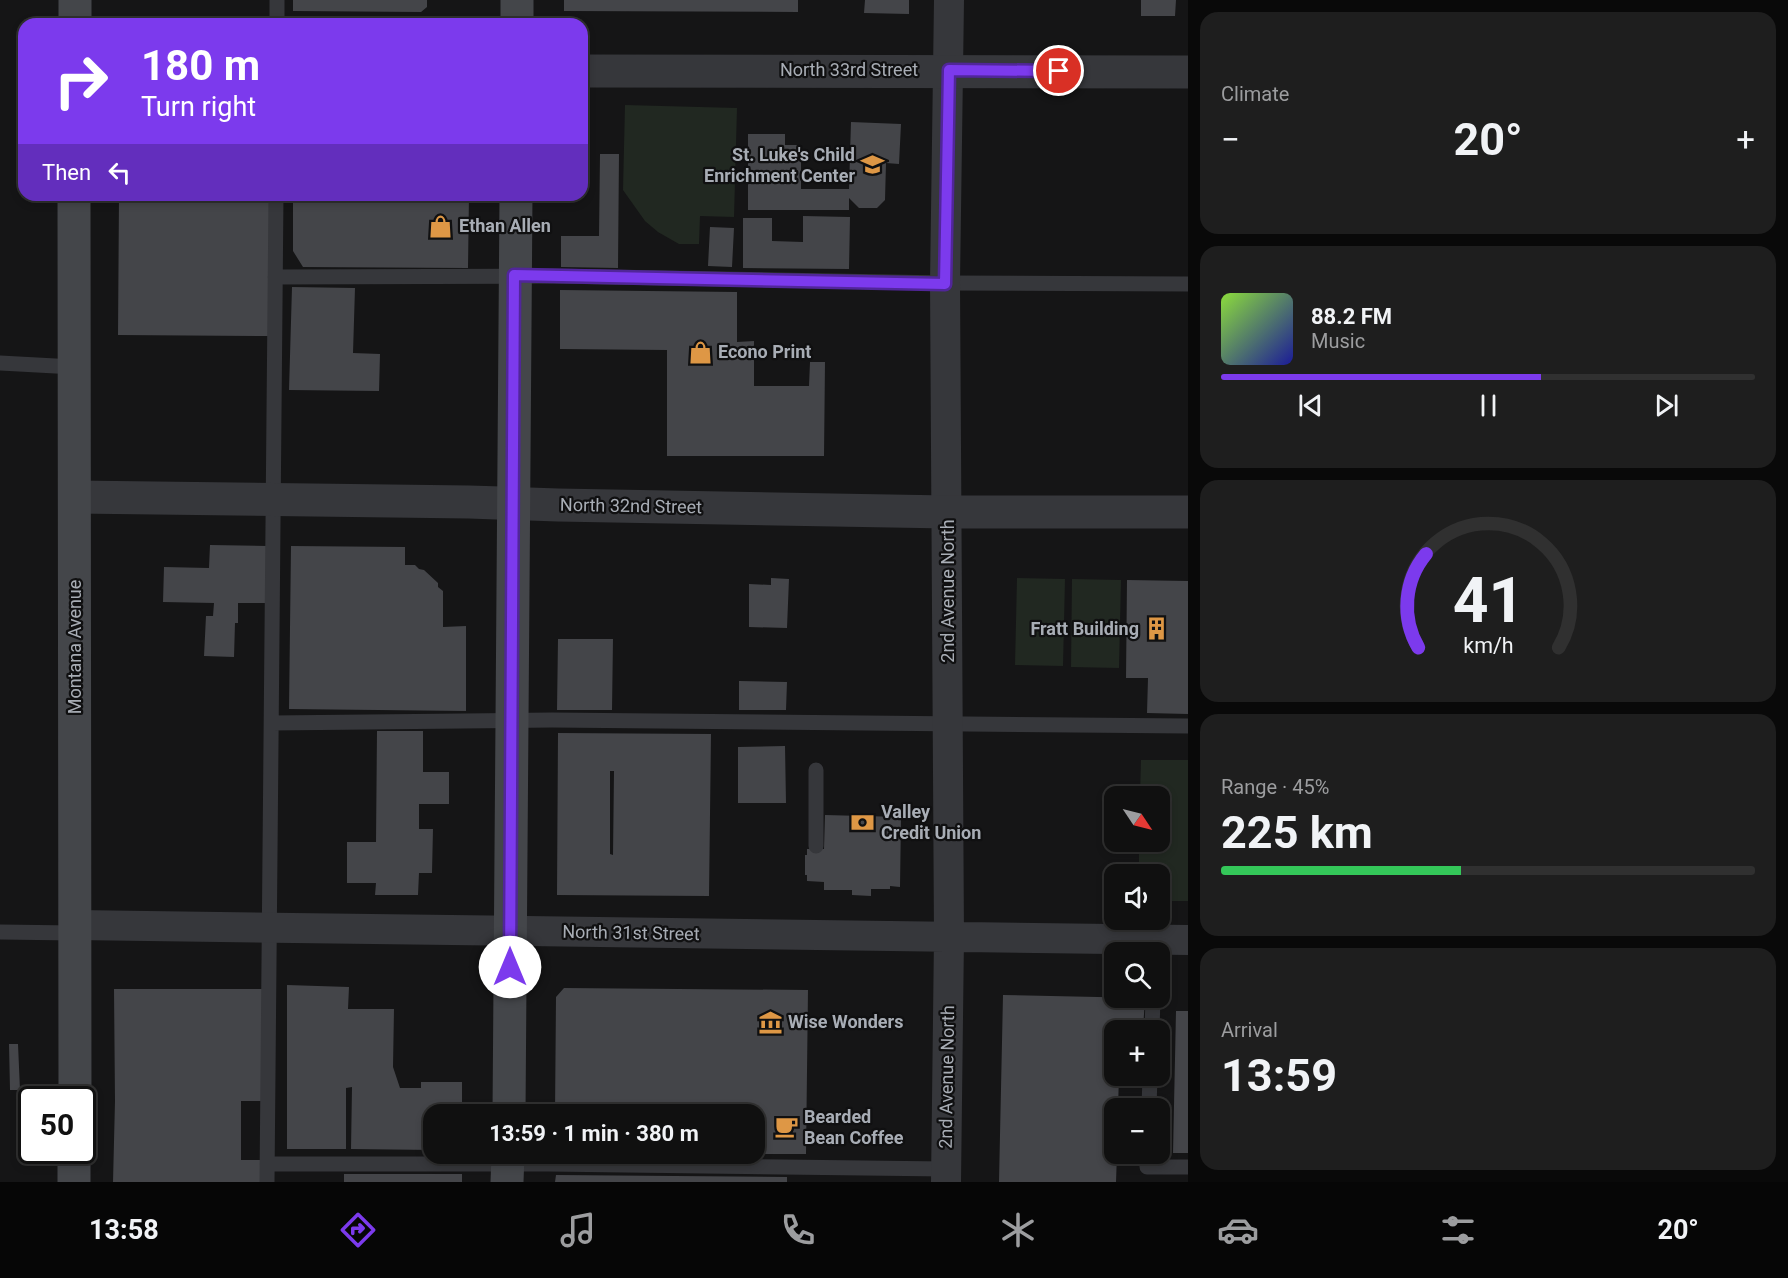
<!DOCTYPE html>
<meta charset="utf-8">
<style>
:root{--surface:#101010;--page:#1e1e1e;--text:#f1f3f6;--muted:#9c9d9f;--line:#303030;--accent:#7c3aed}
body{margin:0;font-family:Roboto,sans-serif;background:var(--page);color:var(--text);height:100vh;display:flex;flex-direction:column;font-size:22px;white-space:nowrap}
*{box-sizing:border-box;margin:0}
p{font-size:20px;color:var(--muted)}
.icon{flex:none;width:33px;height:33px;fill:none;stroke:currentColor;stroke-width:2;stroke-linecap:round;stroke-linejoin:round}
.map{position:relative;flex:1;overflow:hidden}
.sheet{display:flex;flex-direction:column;gap:12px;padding:12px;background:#090909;width:600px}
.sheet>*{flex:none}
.hud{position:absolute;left:18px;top:18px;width:570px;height:183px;border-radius:18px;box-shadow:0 3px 9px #0003,0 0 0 2px var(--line);background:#7c3aed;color:#fff;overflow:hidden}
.needle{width:39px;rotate:125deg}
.fabs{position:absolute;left:1104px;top:786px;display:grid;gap:12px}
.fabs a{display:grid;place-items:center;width:66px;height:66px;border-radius:12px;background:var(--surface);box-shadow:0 3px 9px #0003,0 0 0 2px var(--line);font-size:30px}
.speed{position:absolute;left:18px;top:1086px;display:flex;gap:12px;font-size:30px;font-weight:700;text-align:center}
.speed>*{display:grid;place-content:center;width:78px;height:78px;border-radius:50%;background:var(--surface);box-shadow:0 3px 9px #0003,0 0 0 2px var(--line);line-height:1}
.speed .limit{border:3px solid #111;border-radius:9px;background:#fff;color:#111}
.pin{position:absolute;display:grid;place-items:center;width:51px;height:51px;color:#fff;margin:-26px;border:3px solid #fff;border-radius:50%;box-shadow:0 2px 6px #0007}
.me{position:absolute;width:66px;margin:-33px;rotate:0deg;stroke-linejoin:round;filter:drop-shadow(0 0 4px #0008)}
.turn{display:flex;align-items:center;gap:21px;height:126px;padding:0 24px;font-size:27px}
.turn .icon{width:78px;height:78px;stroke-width:2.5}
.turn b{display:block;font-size:42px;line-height:51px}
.then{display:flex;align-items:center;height:57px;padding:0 24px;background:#0003;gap:12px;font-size:22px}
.big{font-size:45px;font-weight:700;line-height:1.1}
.sheet .widget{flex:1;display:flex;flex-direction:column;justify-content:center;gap:9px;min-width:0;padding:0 21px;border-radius:18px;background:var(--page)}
.sheet .dial{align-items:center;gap:0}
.dial svg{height:156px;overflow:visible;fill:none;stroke:var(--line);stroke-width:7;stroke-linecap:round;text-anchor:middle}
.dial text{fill:var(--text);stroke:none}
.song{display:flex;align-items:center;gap:18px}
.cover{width:72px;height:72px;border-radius:9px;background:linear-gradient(135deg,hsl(90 70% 55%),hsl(240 70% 35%))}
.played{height:6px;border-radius:3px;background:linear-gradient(90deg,var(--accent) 60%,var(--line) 60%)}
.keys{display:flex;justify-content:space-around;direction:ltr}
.heat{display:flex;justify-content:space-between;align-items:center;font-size:33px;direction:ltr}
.charge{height:9px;border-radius:4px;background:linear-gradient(90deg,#34c759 45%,var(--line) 0)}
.trip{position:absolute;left:423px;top:1104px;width:342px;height:60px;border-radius:18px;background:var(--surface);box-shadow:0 3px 9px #0003,0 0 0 2px var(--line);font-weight:700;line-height:60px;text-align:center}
.dock{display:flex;height:96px;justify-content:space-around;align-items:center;background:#060606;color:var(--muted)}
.dock .icon{width:42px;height:42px}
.dock .active{color:var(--accent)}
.dock b{font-size:27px;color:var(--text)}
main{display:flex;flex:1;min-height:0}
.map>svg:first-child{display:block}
.green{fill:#212821}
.building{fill:#444549;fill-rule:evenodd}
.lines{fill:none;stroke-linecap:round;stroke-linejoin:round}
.service{stroke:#36373b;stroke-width:15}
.minor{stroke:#36373b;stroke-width:30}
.tertiary{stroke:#36373b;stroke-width:33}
.secondary{stroke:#44464a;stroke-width:33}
.route-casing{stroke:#51269a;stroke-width:15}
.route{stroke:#7c3aed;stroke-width:10}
.labels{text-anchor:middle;stroke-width:4.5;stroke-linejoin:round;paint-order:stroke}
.street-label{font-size:18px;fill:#a8adb5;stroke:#101011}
.poi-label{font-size:18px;font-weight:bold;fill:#a8adb5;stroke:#101011;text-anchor:start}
</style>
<main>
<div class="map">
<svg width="1188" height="1182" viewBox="0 0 1188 1182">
<rect width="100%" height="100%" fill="#151516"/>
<!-- green -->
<path class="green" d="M625,105L737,108L734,217L700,216L699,244H679L658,232L645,221L623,190Z
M1017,578L1065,579L1063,666L1015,665Z
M1072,579L1121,580L1119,668L1071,667Z
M1141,760H1188V901H1160V874H1139V842H1160V796H1140Z"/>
<!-- building -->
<path class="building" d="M293,0H427V7L421,12L293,11Z
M564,0H798V12L564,11Z
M865,0H909V14L864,13Z
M1141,0H1176L1175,16H1141Z
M851,122L901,124L899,164L886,163L885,200L877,208H859L849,198V210H748V134H785V145H801V189H849Z
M600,154H619L618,268L561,267V236H599Z
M119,195H271L270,336L118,335Z
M293,195H469L468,268L303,267L293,251Z
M803,216L850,217L849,269L743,268V218H772V241L803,242Z
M710,227L734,228L732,267L708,266Z
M292,287L355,288L353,353L380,354L379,391L289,390Z
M560,290L737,292V342L754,341V386H809L810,362H825L824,456H667V350L560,349Z
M210,545L268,546L267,603H238V623H235L234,657L204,656L206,616H213L214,603L163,602L164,567L209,568Z
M291,546L405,547V565H415L419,569L424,570L438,583V587L443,591V627L466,626V711L289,709Z
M771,578L789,579L787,628L749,627V584L771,585Z
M1127,580L1188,581V714L1147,713L1148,678H1126Z
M558,639H613L612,710H557Z
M739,681L787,682L786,710H739Z
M377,731H423V772H449V804H419V829H433L432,873H419L418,895H375L376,883H347V842H376Z
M558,733L711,734L709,896L557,895ZM610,771H614L613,855L610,854Z
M785,746L786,803H738V747Z
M825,815L901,817L900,887L890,886V889H871V896L852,895V890H824V882L807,881V875H805V855H807V849H824Z
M287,985L349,987L348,1009H394L393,1067L400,1088H421V1082H462V1114H434V1150L351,1149L352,1087L346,1088V1149H287Z
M564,988L808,990L806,1154H754V1114H555L556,997Z
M114,989H263L262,1101H241V1160H262V1182H113L115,1101Z
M1003,995L1145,998L1143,1030H1114V1076H1119L1118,1108H1114V1154H1117L1116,1182H999Z
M1176,1011H1188V1153H1173Z
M9,1044H18L20,1090H10Z
M344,1174H462V1182H344Z
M556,1175L787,1177V1182H555Z"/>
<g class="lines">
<!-- service -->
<path class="service" d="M277,24V0
M275,277L553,276L945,283L1188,284
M0,363L74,367
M272,723L552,720L1188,726
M816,846V770
M0,932L75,933
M1152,1030L1153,998
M1149,1108L1150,1076
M1147,1154V1167H1188
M267,1164H548L946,1169
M267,1182L276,195"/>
<!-- minor -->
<path class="minor" d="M75,925L1188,940
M946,1182L949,937L945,283L949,0"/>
<!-- tertiary -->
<path class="tertiary" d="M582,71L1188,72
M75,497L469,502L558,505L948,512H1188"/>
<!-- secondary -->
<path class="secondary" d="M517,0V24
M75,24V0
M74,195L75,1100
M509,1114L516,195
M74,1182V1150
M507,1182L508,1154"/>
</g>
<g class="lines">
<defs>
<path id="route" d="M510,967L514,275L945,284L949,70L1059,71"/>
</defs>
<!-- route casing -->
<use href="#route" class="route-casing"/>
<!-- route -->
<use href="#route" class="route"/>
</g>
<!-- icons -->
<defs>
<symbol id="school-bare" viewBox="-9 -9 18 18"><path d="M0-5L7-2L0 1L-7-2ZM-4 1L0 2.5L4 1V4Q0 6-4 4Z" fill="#de9745" stroke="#101011" stroke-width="2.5" paint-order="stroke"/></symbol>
<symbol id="shop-bare" viewBox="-9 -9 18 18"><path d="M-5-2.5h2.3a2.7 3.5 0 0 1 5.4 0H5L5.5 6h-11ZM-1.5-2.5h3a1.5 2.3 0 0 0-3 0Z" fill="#de9745" stroke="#101011" stroke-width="2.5" paint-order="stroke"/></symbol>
<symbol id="building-bare" viewBox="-9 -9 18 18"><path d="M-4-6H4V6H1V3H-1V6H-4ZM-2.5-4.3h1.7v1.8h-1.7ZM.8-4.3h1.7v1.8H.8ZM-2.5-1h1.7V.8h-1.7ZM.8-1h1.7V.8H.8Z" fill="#de9745" stroke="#101011" stroke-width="2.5" paint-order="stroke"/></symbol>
<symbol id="bank-bare" viewBox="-9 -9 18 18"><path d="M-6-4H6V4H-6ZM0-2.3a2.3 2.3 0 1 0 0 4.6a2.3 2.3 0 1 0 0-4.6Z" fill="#de9745" stroke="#101011" stroke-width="2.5" paint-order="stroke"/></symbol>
<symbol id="museum-bare" viewBox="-9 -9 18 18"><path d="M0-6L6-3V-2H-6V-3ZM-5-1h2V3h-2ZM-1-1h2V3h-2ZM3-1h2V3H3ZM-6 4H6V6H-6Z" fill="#de9745" stroke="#101011" stroke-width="2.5" paint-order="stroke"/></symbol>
<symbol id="cafe-bare" viewBox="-9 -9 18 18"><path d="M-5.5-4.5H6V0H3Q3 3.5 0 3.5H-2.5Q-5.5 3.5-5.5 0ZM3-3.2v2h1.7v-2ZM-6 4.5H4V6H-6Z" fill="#de9745" stroke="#101011" stroke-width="2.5" paint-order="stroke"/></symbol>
</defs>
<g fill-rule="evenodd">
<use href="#school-bare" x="856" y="148" width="33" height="33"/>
<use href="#shop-bare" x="424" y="210" width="33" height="33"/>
<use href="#shop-bare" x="684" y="336" width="33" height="33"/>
<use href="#building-bare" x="1140" y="612" width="33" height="33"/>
<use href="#bank-bare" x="846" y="806" width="33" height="33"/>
<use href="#museum-bare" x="754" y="1006" width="33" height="33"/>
<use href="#cafe-bare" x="770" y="1110" width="33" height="33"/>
</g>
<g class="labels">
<!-- street labels -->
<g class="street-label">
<text x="849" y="76">North 33rd Street</text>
<text transform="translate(631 506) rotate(1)" y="6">North 32nd Street</text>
<text transform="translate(948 591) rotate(-90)" y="6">2nd Avenue North</text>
<text transform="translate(75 647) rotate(-90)" y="6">Montana Avenue</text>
<text transform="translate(631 933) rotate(1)" y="6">North 31st Street</text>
<text transform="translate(947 1077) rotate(-89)" y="6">2nd Avenue North</text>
</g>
<!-- poi labels -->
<g class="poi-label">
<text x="855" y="161" text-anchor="end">St. Luke's Child<tspan x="855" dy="21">Enrichment Center</tspan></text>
<text x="459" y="232">Ethan Allen</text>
<text x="718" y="358">Econo Print</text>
<text x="1139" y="635" text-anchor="end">Fratt Building</text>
<text x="881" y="818">Valley<tspan x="881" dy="21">Credit Union</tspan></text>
<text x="788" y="1028">Wise Wonders</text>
<text x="804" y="1123">Bearded<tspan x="804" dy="21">Bean Coffee</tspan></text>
</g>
</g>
</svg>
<div class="fabs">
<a><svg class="needle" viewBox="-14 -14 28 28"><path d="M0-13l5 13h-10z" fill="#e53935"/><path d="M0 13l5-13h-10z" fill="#9c9d9f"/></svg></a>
<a><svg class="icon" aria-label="sound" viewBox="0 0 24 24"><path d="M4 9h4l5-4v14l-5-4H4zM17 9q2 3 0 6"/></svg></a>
<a><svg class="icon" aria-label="search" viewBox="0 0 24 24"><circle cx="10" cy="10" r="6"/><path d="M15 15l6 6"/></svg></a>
<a>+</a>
<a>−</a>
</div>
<div class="speed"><div class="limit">50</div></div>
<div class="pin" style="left:1059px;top:71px;background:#d93025"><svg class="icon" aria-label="arrive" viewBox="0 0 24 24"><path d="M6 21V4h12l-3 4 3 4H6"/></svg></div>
<svg class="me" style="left:510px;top:967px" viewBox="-20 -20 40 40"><circle r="19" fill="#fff"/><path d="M0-13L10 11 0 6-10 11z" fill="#7c3aed"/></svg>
<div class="trip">13:59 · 1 min · 380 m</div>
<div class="hud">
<div class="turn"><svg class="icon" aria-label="right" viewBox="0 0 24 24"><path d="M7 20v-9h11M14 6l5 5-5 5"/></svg><div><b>180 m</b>Turn right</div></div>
<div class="then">Then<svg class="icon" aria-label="left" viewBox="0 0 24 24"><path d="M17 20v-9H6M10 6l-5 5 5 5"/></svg></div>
</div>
</div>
<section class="sheet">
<div class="widget"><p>Climate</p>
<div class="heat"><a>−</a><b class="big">20°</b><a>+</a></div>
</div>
<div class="widget">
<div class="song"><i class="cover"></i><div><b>88.2 FM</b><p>Music</p></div></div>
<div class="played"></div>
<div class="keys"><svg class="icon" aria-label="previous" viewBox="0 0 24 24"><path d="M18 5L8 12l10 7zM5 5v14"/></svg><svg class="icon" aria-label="pause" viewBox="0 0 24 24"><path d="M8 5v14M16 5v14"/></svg><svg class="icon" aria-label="next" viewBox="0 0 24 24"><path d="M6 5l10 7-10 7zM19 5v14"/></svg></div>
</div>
<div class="widget dial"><svg viewBox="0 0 100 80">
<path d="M14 69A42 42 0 1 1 86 69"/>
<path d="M14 69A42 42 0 0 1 18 21" stroke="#7c3aed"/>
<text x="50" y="56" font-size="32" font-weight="700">41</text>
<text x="50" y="72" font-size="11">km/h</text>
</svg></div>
<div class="widget"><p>Range · 45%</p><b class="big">225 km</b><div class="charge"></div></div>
<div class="widget"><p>Arrival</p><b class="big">13:59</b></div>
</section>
</main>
<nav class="dock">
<b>13:58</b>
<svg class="icon active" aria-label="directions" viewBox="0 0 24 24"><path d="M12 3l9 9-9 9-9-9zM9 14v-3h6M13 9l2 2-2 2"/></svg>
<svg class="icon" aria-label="music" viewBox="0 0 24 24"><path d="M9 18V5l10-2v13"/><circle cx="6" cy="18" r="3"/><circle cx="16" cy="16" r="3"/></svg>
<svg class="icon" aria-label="phone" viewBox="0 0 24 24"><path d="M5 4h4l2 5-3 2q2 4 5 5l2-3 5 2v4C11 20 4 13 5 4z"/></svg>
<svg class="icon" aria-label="climate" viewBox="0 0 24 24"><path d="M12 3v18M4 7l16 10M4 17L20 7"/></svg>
<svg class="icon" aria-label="car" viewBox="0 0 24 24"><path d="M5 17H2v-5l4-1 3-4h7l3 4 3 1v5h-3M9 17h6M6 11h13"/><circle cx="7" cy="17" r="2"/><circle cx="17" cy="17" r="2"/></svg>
<svg class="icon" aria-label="filters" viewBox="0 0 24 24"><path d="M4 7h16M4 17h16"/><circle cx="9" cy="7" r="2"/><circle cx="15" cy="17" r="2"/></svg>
<b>20°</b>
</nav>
